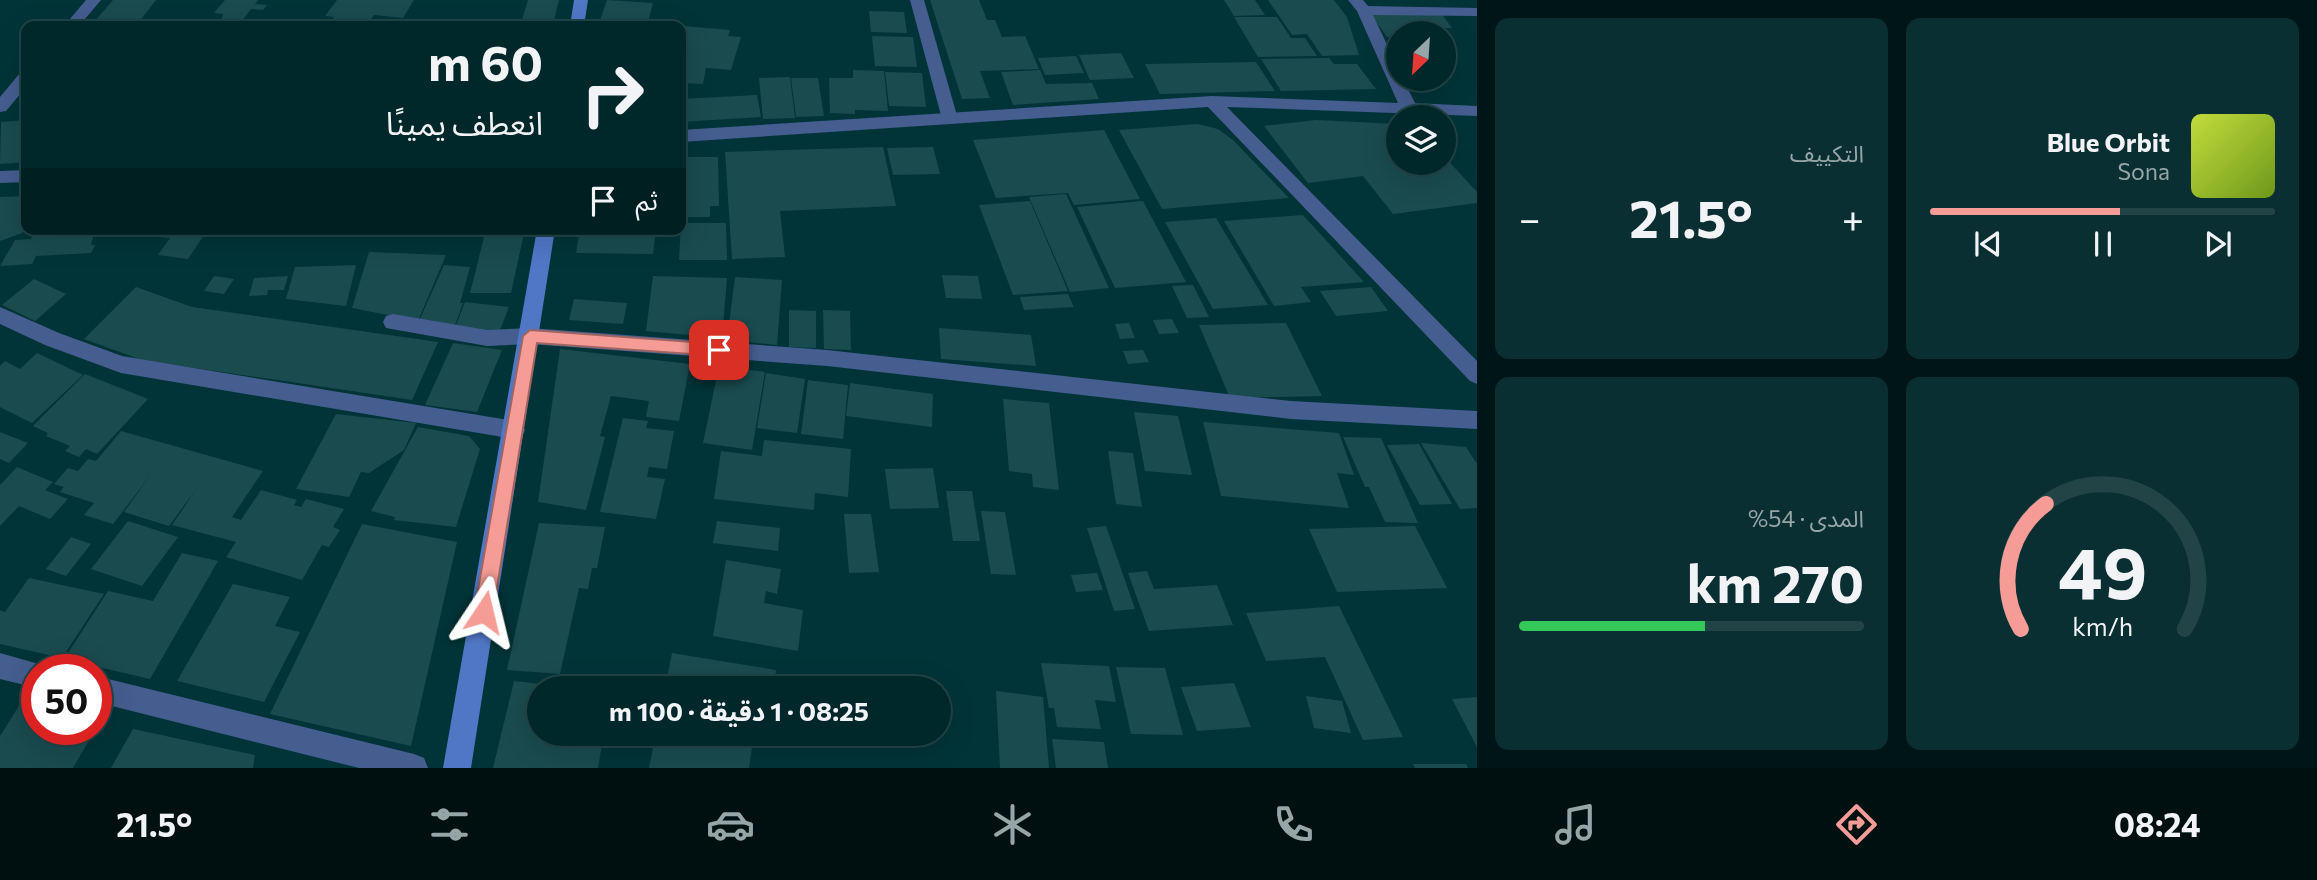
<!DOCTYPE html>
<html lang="ar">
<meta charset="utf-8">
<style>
:root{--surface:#00272a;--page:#0a2f32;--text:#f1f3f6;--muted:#95a5a8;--line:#224447;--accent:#f59c96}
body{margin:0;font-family:Commissioner,"Noto Sans Arabic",sans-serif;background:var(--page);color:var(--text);direction:rtl;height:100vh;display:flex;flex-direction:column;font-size:26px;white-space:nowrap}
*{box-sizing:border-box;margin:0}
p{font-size:23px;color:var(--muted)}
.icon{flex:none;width:38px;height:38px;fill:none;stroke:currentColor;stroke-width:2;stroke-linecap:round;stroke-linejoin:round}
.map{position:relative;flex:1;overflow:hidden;direction:ltr}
.sheet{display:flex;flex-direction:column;gap:18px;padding:18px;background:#001517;width:840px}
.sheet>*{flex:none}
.banner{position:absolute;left:21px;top:21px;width:665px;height:214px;border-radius:14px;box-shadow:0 7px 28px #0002,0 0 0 2px var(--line);direction:rtl;background:#00272a;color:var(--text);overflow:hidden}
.needle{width:46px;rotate:205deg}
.fabs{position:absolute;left:1386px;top:21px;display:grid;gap:14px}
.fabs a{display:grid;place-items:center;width:70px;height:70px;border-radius:50%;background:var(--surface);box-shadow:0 7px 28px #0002,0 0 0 2px var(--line);font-size:35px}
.speed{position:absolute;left:21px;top:654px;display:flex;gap:14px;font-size:35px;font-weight:700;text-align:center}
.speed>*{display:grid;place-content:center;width:91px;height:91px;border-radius:50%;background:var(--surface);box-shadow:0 7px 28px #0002,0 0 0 2px var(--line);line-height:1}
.speed .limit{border:10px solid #d22;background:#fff;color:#111}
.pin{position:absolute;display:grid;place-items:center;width:60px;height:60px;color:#fff;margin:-30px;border-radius:14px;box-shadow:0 4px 10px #0006}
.me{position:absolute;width:77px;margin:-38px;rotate:10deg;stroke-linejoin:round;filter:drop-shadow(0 0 5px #0008)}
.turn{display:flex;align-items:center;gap:24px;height:147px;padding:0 28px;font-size:32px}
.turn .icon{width:91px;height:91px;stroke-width:2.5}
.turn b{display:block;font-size:49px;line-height:60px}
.then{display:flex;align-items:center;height:66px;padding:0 28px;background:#0003;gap:14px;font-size:26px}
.big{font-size:52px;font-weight:700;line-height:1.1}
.sheet .card{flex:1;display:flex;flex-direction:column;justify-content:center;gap:10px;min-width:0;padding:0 24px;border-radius:14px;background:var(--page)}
.sheet .dial{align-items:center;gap:0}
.dial svg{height:182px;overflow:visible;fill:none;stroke:var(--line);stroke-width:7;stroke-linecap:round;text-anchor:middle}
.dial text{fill:var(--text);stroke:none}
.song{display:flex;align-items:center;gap:21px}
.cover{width:84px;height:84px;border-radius:10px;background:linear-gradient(135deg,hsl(70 70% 55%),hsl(80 70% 35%))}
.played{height:7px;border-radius:4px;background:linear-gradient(90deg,var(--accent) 55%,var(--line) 55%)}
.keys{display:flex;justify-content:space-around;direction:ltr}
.heat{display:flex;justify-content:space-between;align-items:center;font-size:38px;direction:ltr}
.charge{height:10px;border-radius:5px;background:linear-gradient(90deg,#34c759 54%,var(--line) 0)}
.sheet .tiles{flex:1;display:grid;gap:18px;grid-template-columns:repeat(2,1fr)}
.trip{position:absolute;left:527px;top:676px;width:424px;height:70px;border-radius:35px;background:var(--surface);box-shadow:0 7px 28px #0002,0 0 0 2px var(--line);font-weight:700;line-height:70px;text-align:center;direction:rtl}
.tab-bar{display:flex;height:112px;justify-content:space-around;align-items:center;background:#001011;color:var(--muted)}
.tab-bar .icon{width:49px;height:49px}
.tab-bar .current{color:var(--accent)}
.tab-bar b{font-size:32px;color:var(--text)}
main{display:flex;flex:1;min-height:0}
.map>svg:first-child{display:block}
.building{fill:#1a4b4f}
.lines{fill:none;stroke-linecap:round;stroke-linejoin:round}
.minor{fill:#455d8f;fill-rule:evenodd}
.tertiary{fill:#455d8f;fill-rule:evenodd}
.secondary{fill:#5077c6;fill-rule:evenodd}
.route{fill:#f59c96;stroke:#9f6562;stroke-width:2}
</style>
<main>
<section class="sheet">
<div class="tiles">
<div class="card">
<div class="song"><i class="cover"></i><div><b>Blue Orbit</b><p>Sona</p></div></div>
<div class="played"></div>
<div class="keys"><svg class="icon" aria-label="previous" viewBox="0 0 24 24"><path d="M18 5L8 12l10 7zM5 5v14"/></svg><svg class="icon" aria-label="pause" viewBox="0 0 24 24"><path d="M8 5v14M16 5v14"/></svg><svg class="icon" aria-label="next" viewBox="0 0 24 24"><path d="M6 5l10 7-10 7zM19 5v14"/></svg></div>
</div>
<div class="card"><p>التكييف</p>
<div class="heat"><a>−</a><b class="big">21.5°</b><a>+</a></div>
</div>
<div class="card dial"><svg viewBox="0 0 100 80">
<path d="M14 69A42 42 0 1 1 86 69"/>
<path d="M14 69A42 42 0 0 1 25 14" stroke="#f59c96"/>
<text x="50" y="56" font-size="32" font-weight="700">49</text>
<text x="50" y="72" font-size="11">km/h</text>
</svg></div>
<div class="card"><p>المدى · 54%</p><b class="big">270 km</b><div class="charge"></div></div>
</div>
</section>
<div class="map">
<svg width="1477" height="768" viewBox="0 0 1477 768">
<rect width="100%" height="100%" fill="#003438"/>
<!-- building -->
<path class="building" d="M113,0H156L139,22L96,20Z
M225,0H258L255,4L267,5L263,10L251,9L242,21L221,22L223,14L214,13Z
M337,0H414L403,18L374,15L366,26L329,24L334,17L325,16Z
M528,0H559L553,24L521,23Z
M607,0L653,3L647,26H598Z
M930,0H979L987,20H995L1002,37L1025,36L1039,69L980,71L990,98L962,99Z
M1224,0H1255L1265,15L1234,16Z
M1268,0H1334L1347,17L1359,55L1322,56L1307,34L1292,35Z
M869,11L904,12L907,33L871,32Z
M1370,13H1441L1452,28H1445L1454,40L1444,39V33H1398V37H1387Z
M1234,17H1277L1291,38H1305L1317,56L1258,57Z
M683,26L730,30L728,36L741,37L731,70L706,68L703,84L681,83Z
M872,36L913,37L917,67L875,66Z
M1121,53L1134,78L1090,80L1079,55Z
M1076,56L1084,73L1045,75L1038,58Z
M1329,58L1334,64H1357L1376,89L1281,91L1261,59Z
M1256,62L1275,91L1160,94L1145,64Z
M853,70L884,71L888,111L855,110V114L830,113L829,78H853Z
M1040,70L1046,84L1092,83L1099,99L1013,105L1001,72Z
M885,72L922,73L926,107L889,106Z
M790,77L795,118L763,119L759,78Z
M791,78H818L824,116L796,117Z
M757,95L761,117L681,122V99Z
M26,120V162L0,164L1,122Z
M1316,120L1398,124V163H1444V156L1477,192V203L1393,214L1363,176L1308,183L1264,126Z
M1198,124L1218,129L1233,140L1289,198L1162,209L1119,130Z
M1104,130L1140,199L1074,205L1068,193L996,198L973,140Z
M883,147L896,206L780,211L785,257L732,259L725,152Z
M933,147L940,174L893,175L887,148Z
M681,157H718L719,206H710V217H681Z
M1066,194L1109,288L1070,292L1029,197Z
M26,196V228L22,233L0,241V197Z
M1030,201L1068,291L1013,295L979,205Z
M1143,201L1186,282L1115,288L1077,207Z
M1303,215L1364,282L1301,287L1311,302L1274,306L1224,221Z
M1216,218L1268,305L1213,309L1165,222Z
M681,223H726L727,260H679Z
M36,229H80L78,235L94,234L91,245H95L91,253L36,256L32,264L0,266L15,240L31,239Z
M145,229H208L188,259L158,255L170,238L141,235Z
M407,229H431L430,233L406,235Z
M486,229H525L511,293H470Z
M580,229H656L653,254L576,253Z
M369,252L446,255L418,321L352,308Z
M356,265L346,306L286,299L295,267Z
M444,265L470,267L460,303H463L455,325L419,321Z
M942,275L978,276L982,299L946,298Z
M214,276L234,279L224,294L204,291Z
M288,276L284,290H268L267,295L249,296L254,278Z
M653,276L727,278L722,338L646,331Z
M735,277L782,280L777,345L727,340Z
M34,279L66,294L35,321L2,305Z
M1193,285L1209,317L1187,318L1172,286Z
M136,287L192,307L438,342L412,400L142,360L84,339Z
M1371,287L1388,311L1336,316L1320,291Z
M1068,294L1074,307L1024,310L1020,297Z
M574,299L627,303L623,324L569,320Z
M465,302L509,307L498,335L454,330Z
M789,310L816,311V348L789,347Z
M823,310L850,311L851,350L824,349Z
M1172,319L1179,333L1159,334L1153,320Z
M1129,323L1135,338L1120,339L1115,324Z
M1286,323L1322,396L1230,398L1199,325Z
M939,328L1031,335L1036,366L941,359Z
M453,343L502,350L477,412L425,405Z
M560,349L690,364L679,421L646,417L649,401L611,396L600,436L605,437L586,510L538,502Z
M1143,350L1149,362L1128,364L1123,351Z
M37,353L83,375L32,423L0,407V366L5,361L20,369Z
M719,366L765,372L752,450L703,443Z
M766,373L805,379L797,433L757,428Z
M85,374L148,399L97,454L86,449L79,457L65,451L70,446L46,436L48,433L33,426Z
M808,380L848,385L843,439L801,434Z
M850,383L933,394L932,427L846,416Z
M1003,399L1049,403L1059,490L1033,487L1032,474L1009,471Z
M1134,412L1178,416L1192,475L1145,471Z
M336,414L416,423L404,450L369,473L361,472L349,497L296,489Z
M623,418L648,421L646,428L674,431L667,469L649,467L647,477L665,479L656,519L600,512Z
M1203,422L1339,433L1354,475L1337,473L1349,508L1221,496Z
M418,427L469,436L480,449L456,527L394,520L395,517L371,511Z
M121,431L263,471L232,517L241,520L261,490L297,500L294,505L301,507L306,499L344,509L333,527L340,530L329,547L322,545L302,580L226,557L236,542L172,525L197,488L169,526L124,512L150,476L113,524L84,515L94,503L60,492L64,487L54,484L68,468L78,471L88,459L96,461Z
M0,432L28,443L9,463L0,459Z
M1343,437L1381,438L1418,523L1385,522L1369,487H1365Z
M764,440L851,449L848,497L815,493L814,510L714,499L721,451L762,456Z
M1421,443L1466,447L1477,464V508L1460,509Z
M1419,444L1452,504L1420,505L1387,445Z
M1108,451L1133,453L1142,507L1116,504Z
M17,467L53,482L45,490L68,499L50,519L19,506L0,526V485Z
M933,468L939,508L890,509L885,469Z
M946,491H972L980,541H953Z
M981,511L1005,512L1016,575L991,574Z
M844,514H871L879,572L849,573Z
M128,521L178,537L142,586L91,569Z
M717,521L780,528L778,551L713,543Z
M539,523L605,527L597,568H592L588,589L579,588L560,674L507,670Z
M362,524L457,542L411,746L270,714Z
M1106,526L1135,609L1114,611L1087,528Z
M1415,526L1447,588L1337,592L1309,529Z
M71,537L91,544L66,576L46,569Z
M182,553L218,561L150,679L64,659L108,591L153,601Z
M726,560L781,569L777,594L766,591L764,603L803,610L798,651L713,636Z
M1147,571L1154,589L1217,585L1233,625L1149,631L1128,573Z
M1097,573L1103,590L1076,592L1071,575Z
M29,578L104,594L62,658L0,644V610L5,612Z
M233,584L290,597L275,626L300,632L264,702L177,681Z
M1339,606L1403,737L1363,740L1325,657L1266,661L1246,613Z
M672,653L776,670L774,688H665Z
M1041,663L1109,666L1116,702L1095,700L1101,729L1057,727L1054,708H1049Z
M1116,667L1165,668L1183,735L1131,734Z
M514,681L559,686L539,688V733H604L598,768H493Z
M1234,683L1251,727L1197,731L1181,687Z
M996,691L1043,697L1049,768H1000Z
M1306,696L1342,701L1351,733L1314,728Z
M1477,697V747L1452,699Z
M22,701L37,704V730H95L73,768H0V736Z
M133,729L255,755L253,768H111Z
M656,733H754L749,768H649Z
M1052,739L1104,742L1108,768H1056Z
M1413,764H1466L1468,768H1415Z"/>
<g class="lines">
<!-- minor -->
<path class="minor" d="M86,0H101L79,26H64Z
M1348,0H1363L1368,6L1477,8V16L1373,15L1398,68V79H1403L1415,103L1477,106V116L1227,107L1477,361V384L1470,381L1208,107L681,142V130L1212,96L1398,103L1357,11Z
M26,72V87L6,111L0,112V97L20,73Z
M26,170V182L0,183V171Z
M0,307L59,333L122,356L514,421L522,423L525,430L522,437L514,439L121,373L45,345L0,324Z
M393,314L487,330L530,328L827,350L1291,401L1477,411V429L1291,419L827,366L530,344L487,346L386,328L383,322L386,316Z
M0,653L46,666L48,670H37V688L0,679Z
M96,676L414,754L424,758L428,768H359L96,702Z"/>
<!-- tertiary -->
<path class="tertiary" d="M910,0H924L958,119L956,123L950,124L942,119Z"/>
<!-- secondary -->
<path class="secondary" d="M574,0H588L584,26H570Z
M537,229H555L471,768H443Z"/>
</g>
<!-- route -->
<path class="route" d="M530,330L719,344L727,350L719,356L537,343L493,612L490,619L484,621L477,619L474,612L523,336Z"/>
</svg>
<div class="fabs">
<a><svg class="needle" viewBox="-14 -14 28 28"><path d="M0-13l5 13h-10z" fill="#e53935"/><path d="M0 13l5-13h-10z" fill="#95a5a8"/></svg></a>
<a><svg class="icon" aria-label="layers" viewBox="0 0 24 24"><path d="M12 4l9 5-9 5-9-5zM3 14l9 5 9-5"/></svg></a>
</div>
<div class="speed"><div class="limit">50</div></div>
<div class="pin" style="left:719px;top:350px;background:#d93025"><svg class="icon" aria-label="arrive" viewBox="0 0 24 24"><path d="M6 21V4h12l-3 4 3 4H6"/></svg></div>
<svg class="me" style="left:484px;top:612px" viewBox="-20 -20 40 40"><path d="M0-17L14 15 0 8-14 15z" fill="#f59c96" stroke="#fff" stroke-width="4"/></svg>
<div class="trip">08:25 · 1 دقيقة · 100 m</div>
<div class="banner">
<div class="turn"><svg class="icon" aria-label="right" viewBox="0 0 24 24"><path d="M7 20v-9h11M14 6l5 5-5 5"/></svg><div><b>60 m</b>انعطف يمينًا</div></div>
<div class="then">ثم<svg class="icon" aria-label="arrive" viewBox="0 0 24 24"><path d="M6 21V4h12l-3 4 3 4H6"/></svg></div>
</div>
</div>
</main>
<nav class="tab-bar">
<b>08:24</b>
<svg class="icon current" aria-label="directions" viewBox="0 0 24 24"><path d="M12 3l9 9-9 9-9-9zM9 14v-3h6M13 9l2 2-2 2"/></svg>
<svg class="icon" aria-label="music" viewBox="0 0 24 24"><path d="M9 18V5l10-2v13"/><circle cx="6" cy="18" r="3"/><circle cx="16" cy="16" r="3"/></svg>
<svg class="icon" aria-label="phone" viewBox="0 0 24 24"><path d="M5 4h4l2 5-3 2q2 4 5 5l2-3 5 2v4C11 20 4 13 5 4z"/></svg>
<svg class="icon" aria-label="climate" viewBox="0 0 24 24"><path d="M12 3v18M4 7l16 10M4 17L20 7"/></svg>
<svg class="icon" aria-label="car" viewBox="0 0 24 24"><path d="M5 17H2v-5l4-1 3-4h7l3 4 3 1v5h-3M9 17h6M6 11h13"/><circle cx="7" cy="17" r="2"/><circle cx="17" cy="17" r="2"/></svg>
<svg class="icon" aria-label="filters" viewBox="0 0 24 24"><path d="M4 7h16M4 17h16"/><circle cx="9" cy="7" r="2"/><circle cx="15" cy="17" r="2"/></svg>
<b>21.5°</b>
</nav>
